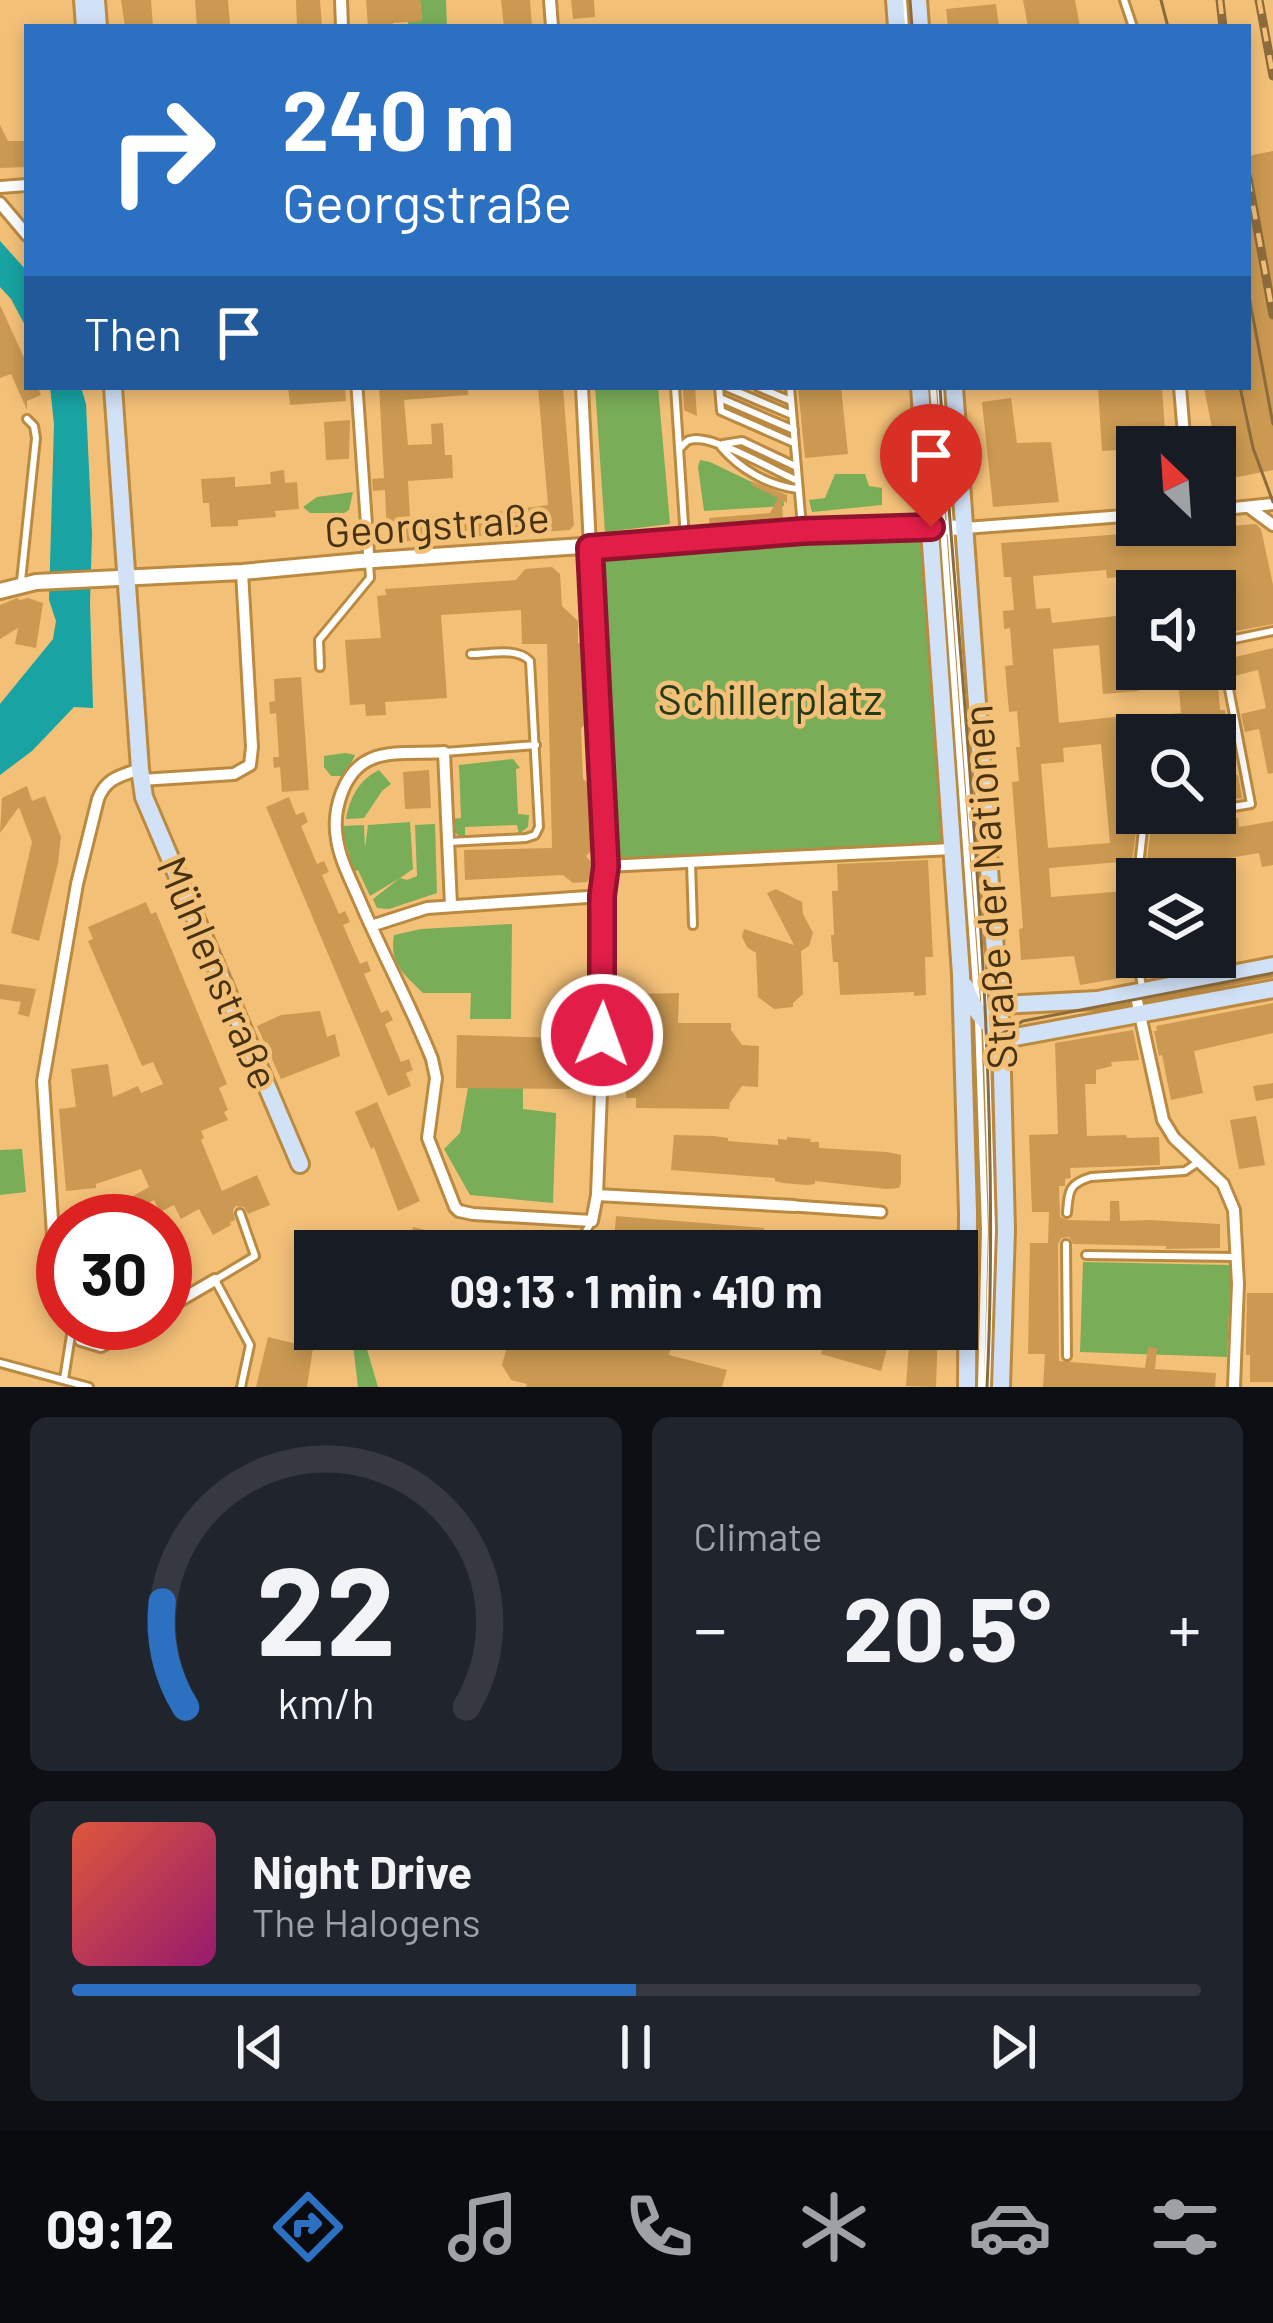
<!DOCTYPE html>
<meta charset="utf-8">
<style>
:root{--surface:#171b24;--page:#20242c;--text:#f1f3f6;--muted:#9ea1a6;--line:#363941;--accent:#2b70c1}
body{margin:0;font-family:Barlow,sans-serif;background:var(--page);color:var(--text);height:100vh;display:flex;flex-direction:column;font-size:45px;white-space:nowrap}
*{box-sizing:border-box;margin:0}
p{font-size:39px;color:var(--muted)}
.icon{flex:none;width:66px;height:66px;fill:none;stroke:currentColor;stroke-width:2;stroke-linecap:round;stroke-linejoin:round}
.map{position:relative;height:1387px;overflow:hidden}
.sheet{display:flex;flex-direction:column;gap:30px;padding:30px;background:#0d0f14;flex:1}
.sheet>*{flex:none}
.banner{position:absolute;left:24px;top:24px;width:1227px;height:366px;border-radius:0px;box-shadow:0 6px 18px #0003;background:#2b70c1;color:#fff;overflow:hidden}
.needle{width:78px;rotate:335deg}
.controls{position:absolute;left:1116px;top:426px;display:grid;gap:24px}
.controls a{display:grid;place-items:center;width:120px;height:120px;border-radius:0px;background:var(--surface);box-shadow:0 6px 18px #0003;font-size:60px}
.speed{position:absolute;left:36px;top:1194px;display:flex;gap:24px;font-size:60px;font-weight:700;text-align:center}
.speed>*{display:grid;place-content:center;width:156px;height:156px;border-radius:50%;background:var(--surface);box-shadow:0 6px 18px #0003;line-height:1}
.speed .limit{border:18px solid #d22;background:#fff;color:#111}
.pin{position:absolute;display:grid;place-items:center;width:102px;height:102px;color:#fff;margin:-123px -51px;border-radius:50% 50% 50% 0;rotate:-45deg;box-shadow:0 0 12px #0007}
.pin .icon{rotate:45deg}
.me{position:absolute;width:132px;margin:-66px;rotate:2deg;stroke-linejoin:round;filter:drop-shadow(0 0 9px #0008)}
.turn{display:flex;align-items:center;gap:42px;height:252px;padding:0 60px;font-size:54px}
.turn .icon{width:156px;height:156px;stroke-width:2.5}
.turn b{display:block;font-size:84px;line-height:102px}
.then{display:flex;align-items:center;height:114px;padding:0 60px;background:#0003;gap:24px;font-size:45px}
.big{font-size:90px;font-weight:700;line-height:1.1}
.sheet .tile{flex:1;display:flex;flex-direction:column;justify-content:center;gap:18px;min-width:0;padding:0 42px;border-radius:18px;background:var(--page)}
.sheet .dial{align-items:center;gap:0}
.dial svg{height:312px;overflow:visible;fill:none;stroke:var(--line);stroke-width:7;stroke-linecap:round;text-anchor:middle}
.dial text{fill:var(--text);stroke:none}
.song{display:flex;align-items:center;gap:36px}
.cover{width:144px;height:144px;border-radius:18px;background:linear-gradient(135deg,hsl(10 70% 55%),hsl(320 70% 35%))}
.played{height:12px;border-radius:6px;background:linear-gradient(90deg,var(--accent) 50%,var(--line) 50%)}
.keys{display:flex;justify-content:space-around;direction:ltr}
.heat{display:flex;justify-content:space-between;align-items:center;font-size:66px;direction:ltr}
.sheet .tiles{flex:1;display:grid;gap:30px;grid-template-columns:1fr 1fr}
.tile:last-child{grid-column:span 2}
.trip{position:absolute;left:294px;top:1230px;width:684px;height:120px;border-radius:0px;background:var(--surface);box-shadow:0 6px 18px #0003;font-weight:700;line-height:120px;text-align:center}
.tabs{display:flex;height:192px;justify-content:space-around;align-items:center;background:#090b0e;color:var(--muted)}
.tabs .icon{width:84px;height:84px}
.tabs .on{color:var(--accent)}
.tabs b{font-size:54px;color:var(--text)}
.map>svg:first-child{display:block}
.green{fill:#79ad58}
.water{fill:#19a3a3}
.building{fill:#cb9951;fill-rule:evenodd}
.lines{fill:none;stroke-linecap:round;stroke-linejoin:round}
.service-casing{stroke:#bb8a41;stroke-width:12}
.pedestrian-casing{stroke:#bb8a41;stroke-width:15}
.minor-casing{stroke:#bb8a41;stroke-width:16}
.tertiary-casing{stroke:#bb8a41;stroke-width:20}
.secondary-casing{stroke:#bb8a41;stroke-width:22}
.service{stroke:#fff;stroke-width:6}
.pedestrian{stroke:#fff;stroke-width:9}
.minor{stroke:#fff;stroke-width:10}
.tertiary{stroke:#fff;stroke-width:14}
.secondary{stroke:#d1e1f6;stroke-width:16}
.tram{stroke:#8d6c3c;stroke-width:3}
.rail-casing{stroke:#8d6c3c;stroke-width:9}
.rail{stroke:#f3c078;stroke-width:4.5;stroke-dasharray:14;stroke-linecap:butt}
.route-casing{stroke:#92132f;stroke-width:30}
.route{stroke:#e11d48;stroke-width:21}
.labels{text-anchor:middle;stroke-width:9;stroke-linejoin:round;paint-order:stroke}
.street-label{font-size:42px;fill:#473213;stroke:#f3c078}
.park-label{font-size:42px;fill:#253b17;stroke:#f3c078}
</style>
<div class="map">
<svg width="1273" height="1387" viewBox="0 0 1273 1387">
<rect width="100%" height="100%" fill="#f3c078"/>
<!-- green -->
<path class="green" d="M420,0H446L447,27H408V22L422,20Z
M595,387H658L670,524L605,532Z
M700,460L710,462L783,497L784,506L704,511L698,467Z
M835,474H865L869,486L882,488V505L812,512L809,500L825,498Z
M353,492L349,510L344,513H310L303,507L317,497Z
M929,539L946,847L610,862L594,554Z
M345,753L355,755L345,776H331L324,767V756Z
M513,759L520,768L516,769L518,814L529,815L528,827L519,834L517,825L465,827V837C454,836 452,829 452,819L461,818L459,765Z
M379,770L391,784L382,791L364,818L346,819C350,797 359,780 379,770Z
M410,822L413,869L400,878L407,880L417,876L415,825L435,824L437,893L389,909L377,908L373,899L400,878L370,896L358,870L354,872L341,826L364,825L365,848L368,825Z
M512,924L511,1019H470L471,993H423C404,974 389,964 394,935L421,929Z
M468,1088H523V1109L556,1113L553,1203L470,1195L444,1149L460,1133Z
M22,1149L26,1192L0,1195V1150Z
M1083,1262L1231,1265L1227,1357L1080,1352Z
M351,1329H361L378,1387H358Z"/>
<!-- water -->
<path class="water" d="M0,241L27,271V329L11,299L0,287Z
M50,387H81L86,404L92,534L90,603L93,708L74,707L32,751L0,775V704L53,639L56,621L49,600L54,424Z"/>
<!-- building -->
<path class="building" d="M121,0H151L153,27H125Z
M195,0H228L230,24L197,27Z
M296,0H320L322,27H297Z
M366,0H420L422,21L393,23V27H368Z
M501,0H530L532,27H504Z
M571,0H594L595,17L573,19Z
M1023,0H1075L1080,27H1028Z
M996,4L999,27H948L946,9Z
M0,125L8,141H27V167L0,168Z
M1273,151V470L1222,480L1204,387H1248V156Z
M0,305L27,364V387H38L41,395L27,401V410L11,374L0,378Z
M288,387H345L346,401L290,405Z
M379,387H468V395L404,400L408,445L432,444L431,424L443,423L445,455H452L453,478L408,481L410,518L496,512L548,505L538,387H563L574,525L570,530L392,542L387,538L385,490L373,491L372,479L384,478Z
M683,387H695L697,416L684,410Z
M798,387H841L848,454L805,458Z
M1098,387H1162L1166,447L1102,451Z
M1011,398L1017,443L1051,442L1059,502L993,507L982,402Z
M350,420L349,459L326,460L324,422Z
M284,470L285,483L297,482L299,509L275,511L276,517L238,520V526L211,527L209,503H203L201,479L235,477V487L271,484L270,472Z
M751,481L787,495V503L782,500L783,521L710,526L709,518L770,513L778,498L751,485Z
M1256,524L1261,529L1273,585V624L1215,635V591H1135L1133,576L1107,578L1106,570L1033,576L1036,609L1050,608L1052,623L1134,614L1139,691L1103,694L1099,645L1053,649L1059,723L1142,714L1144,735H1137V743H1133L1138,816L1132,861L1049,868L1051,897L1126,891L1127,905L1117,906L1132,976L1080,985L1074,956L1021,960L1019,929L1023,928L1012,782L1019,781L1016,747H1020L1017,711L1009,712L1005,666L1013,665L1010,628L1004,629L1003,611L1014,610L1011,577H1004L1001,543ZM1101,744L1110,843L1048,848L1041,764L1064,762L1063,748Z
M552,567L560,574L562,606L578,621V643H583L586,724L581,728L583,779L588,783L591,851L586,856L591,862L592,875L587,882L573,883L563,875L465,880L464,850L552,848L547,644H522L521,610L441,615L447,698L385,702L386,715L366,716L365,704L350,705L345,640L381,638L377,596L386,595L385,589L516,580L525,569Z
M17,598L20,600L28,598L43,603L36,648L15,644L18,628L0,639V605Z
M1273,648V773L1268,774L1259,729L1245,732L1241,714L1266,708L1258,670L1234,676L1231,658Z
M1216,661L1220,710H1225L1230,735L1228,736L1232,776L1238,775L1242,798L1215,801V735H1173L1171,714L1181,713L1177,669H1215Z
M301,677L309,790L282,792L280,767L274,768L273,757H279L276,713L270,714L269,702L275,701L274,679Z
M429,770L431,808L405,809L403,772Z
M27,786L32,801L45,796L61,837L58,863L39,941L11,933L32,842L19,807L0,833L2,798Z
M289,797L296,815L304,812L308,822L301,826L317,864L324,861L329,872L322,875L339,914L345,911L348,917L350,922L343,925L360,964L367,961L371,971L364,974L381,1013L388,1010L393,1020L385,1024L401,1062L409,1059L413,1070L406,1073L411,1086L388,1096L266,807Z
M1238,818L1239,827L1273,821V865L1262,867L1259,853L1223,859L1226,873L1222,874L1236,941L1215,945V875L1197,879H1152L1147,860L1151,828L1161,827L1162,832Z
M928,860L933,957H925L926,995L914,996V992L840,995L838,962H833L831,935H834L832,891H838L837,864Z
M776,889L802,902L803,914L813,933L809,946L801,951L803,994L793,1003V1007L774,1009L758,997L756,953L747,947L742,937L744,929L794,945L767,893Z
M146,902L151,914L156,912L227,1084L219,1088L228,1110L224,1112L228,1120L201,1131L204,1138L201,1140L222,1191L257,1175L270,1205L248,1214L244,1207L236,1206L233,1210L235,1220L230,1222L231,1225L213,1235L199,1209L181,1219L174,1205L160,1212L154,1200L116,1221H78V1213L108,1210L149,1187L141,1169L96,1184V1188L66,1191L59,1109L76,1107L71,1069L108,1064L113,1097L138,1086L141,1093L163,1084L153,1062L142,1066L88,941L93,939L88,927Z
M0,984L36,989L29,1017L18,1014L21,1002L0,999Z
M679,993L678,1023H731V1030L742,1045L759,1046L758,1087L742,1086L730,1103L729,1109L636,1108V1098H626V1089H610L603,1082L596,1084L592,1089L456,1088L457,1035L593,1039L603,1045L611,1039H627L628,1002H637L638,994Z
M1273,1003V1033L1194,1051L1203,1093L1171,1100L1162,1055L1159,1056L1154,1031H1157L1156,1026Z
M320,1011L327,1037L335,1034L340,1056L281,1079L257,1026L281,1015Z
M1133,1030L1139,1060L1111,1062L1112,1066L1096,1070V1084H1085L1087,1136L1126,1135L1127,1138L1159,1137L1160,1165L1070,1168L1071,1178L1065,1179V1186H1059L1060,1217L1068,1220L1110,1221V1201H1119L1120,1221L1149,1220L1220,1224V1248L1166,1249V1246L1073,1244L1069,1237L1061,1238L1058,1244L1059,1361L1145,1368L1148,1347L1157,1348L1155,1369L1216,1373L1215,1387H1043L1045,1354H1028L1030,1243H1048L1049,1212H1032L1029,1135L1058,1134L1055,1043Z
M1273,1083V1098L1256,1101L1253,1086Z
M377,1102L420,1201L398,1211L374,1147L371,1149L355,1112Z
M1256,1116L1265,1165L1239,1169L1230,1120Z
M674,1135L714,1136L728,1138V1141L778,1145V1139L787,1140V1137L811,1139L810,1142H819V1148L887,1152L901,1155V1182L899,1188L886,1189L815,1181V1184L807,1185L783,1183L775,1181V1178L671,1170Z
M616,1216L764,1228L762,1251H728V1249L614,1240Z
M413,1227L494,1247L493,1251H406Z
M805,1232L887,1237V1233L931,1236L940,1239L939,1251H803Z
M165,1249L180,1278L165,1287Z
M1247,1293H1273V1382H1250V1355H1246V1342Z
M512,1329H631L673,1340L669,1355L727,1370L722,1387H526L527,1384L511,1380L502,1365Z
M827,1329H873L891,1333L881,1371L821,1354Z
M910,1329H938L936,1387L906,1386Z
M268,1337L313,1348L307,1387H256Z"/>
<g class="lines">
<defs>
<path id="service" d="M903,0L905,27
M1124,0L1133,27
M675,387L685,539
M719,387L721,411L794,443
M726,387L792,415
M758,387L791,401
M790,387L802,527
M933,387L977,1000
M940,387L985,1012
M720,398L794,430
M723,444L742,441L797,467
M721,447C740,469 767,485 797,489
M680,448C687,441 686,440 696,439C720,439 773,470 796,480
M21,581L36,438L34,426L27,419
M320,667L319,640L370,578L369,562
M444,752L536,745
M1215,810L1251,804L1220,642L1273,631
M448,842L526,838L535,835L539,827L530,661C517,647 490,654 471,654
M691,863L693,925
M1137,956L1132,931L1144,820L1194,813
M1137,957L1142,987
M978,1019L985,1229L981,1387
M986,1025L992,1229L987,1387
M240,1213L255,1256L215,1280L250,1345L241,1387
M1067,1213C1069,1191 1068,1184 1091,1177L1185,1171L1197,1163
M582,1238L592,1221
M1066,1244L1067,1356
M1086,1255L1235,1257
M0,1363L89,1387
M64,1379L72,1329"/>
<path id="pedestrian" d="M357,387L369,561
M794,1206L881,1212"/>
<path id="minor" d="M341,0L342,27
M550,0L552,27
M0,187L27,185
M0,203L27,235
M582,387L606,866L602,896V1035
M1180,387L1185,447
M1250,508L1273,525
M1215,510L1273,504
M965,528L1137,515
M141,780L234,774L250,765L252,747L242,572
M606,866L952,849
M451,905L444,752C422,754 391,750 371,759C343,771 332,811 337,839C340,860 351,880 359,899C382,953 411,1006 432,1059L436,1078L428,1138L455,1207L459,1211L473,1214L592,1221L597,1195L601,1092
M371,926L427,908L602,896
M1135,992L1163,1120L1174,1138L1223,1184L1234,1210L1238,1284L1234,1387
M597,1195L794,1206
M63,1290L53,1235L43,1081L77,884L98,799C106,778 120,776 140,769
M165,1309L215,1280
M73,1323L81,1340L101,1346L141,1323"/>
<path id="tertiary" d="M0,591L36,582L242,572L360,561L803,531L898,526L965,528"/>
<path id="secondary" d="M83,0L85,27
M96,0L98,27
M895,0L897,27
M918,0L920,27
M113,387L140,769L144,797L300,1164
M920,387L961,974L968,1213L967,1387
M954,387L1001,1034L1006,1230L1001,1387
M965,986C972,1008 988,1030 1010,1038L1273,989
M991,1011L1000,1005L1097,1000L1273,966"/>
</defs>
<!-- service casing -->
<use href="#service" class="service-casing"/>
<!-- pedestrian casing -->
<use href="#pedestrian" class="pedestrian-casing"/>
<!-- minor casing -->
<use href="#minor" class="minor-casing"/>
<!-- tertiary casing -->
<use href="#tertiary" class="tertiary-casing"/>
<!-- secondary casing -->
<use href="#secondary" class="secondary-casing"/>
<!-- service -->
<use href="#service" class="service"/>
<!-- pedestrian -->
<use href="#pedestrian" class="pedestrian"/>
<!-- minor -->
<use href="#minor" class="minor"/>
<!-- tertiary -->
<use href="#tertiary" class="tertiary"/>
<!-- secondary -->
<use href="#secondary" class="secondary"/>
<!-- tram -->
<path class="tram" d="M910,0L912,27
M1161,0L1168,27
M1248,291L1273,424
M940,387C963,719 1003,1053 987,1387
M1240,387L1253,448L1273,502
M984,1061L1001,1034L1023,1021L1273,973"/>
<defs>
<path id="rail" d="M1220,0L1223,27
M1259,0L1273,76
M1248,178L1273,315"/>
</defs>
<!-- rail casing -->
<use href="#rail" class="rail-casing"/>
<!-- rail -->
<use href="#rail" class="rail"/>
</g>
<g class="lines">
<defs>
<path id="route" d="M602,1035V896L606,866L590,548L803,531L931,527"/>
</defs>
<!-- route casing -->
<use href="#route" class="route-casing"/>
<!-- route -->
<use href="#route" class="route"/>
</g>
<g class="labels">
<!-- street labels -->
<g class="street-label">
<text transform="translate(437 525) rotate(-4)" y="15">Georgstraße</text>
<text transform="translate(990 887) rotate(-94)" y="15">Straße der Nationen</text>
<text transform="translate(218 973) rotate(67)" y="15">Mühlenstraße</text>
</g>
<!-- park labels -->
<g class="park-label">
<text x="770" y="715">Schillerplatz</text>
</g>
</g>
</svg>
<div class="controls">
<a><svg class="needle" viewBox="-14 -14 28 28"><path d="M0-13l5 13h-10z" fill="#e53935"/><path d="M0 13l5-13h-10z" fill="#9ea1a6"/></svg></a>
<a><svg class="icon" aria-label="sound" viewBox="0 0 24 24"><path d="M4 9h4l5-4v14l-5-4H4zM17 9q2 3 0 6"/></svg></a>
<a><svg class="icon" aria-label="search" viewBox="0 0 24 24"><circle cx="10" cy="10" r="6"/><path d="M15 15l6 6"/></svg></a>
<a><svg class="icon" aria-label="layers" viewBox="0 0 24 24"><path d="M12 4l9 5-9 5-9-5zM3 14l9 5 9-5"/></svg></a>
</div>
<div class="speed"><div class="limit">30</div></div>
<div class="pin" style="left:931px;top:527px;background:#d93025"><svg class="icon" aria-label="arrive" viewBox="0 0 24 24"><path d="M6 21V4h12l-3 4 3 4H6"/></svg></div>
<svg class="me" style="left:602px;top:1035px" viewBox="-20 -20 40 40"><circle r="17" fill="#e11d48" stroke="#fff" stroke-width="3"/><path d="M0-11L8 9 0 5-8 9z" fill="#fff"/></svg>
<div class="trip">09:13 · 1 min · 410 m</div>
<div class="banner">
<div class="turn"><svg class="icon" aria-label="right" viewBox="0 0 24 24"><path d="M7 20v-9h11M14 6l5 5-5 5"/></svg><div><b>240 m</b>Georgstraße</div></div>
<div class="then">Then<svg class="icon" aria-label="arrive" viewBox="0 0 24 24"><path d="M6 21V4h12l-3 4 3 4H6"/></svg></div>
</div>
</div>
<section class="sheet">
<div class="tiles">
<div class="tile dial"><svg viewBox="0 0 100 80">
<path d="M14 69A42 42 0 1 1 86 69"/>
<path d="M14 69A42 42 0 0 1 8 42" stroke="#2b70c1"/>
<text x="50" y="56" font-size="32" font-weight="700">22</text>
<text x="50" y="72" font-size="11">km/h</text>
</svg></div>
<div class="tile"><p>Climate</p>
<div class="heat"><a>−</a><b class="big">20.5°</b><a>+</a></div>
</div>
<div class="tile">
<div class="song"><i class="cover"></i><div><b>Night Drive</b><p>The Halogens</p></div></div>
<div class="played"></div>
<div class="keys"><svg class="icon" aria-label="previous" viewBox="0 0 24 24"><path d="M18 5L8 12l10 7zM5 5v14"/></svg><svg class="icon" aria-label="pause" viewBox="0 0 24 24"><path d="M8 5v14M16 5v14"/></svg><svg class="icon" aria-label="next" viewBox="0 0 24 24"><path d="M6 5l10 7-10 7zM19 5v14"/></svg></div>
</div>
</div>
</section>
<nav class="tabs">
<b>09:12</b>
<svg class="icon on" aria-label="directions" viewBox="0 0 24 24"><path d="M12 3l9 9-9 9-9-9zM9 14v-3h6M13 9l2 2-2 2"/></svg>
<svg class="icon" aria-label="music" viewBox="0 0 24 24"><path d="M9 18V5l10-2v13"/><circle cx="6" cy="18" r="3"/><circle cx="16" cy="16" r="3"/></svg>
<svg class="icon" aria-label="phone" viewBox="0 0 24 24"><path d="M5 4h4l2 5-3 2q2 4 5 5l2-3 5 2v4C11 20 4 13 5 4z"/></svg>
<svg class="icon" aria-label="climate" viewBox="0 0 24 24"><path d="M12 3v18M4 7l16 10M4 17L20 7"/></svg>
<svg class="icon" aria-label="car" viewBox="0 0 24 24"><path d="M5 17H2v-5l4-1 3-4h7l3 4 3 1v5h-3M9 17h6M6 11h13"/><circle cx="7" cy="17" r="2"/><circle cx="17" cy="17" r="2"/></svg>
<svg class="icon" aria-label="filters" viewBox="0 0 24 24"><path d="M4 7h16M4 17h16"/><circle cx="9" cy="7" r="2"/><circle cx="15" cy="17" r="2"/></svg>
</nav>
